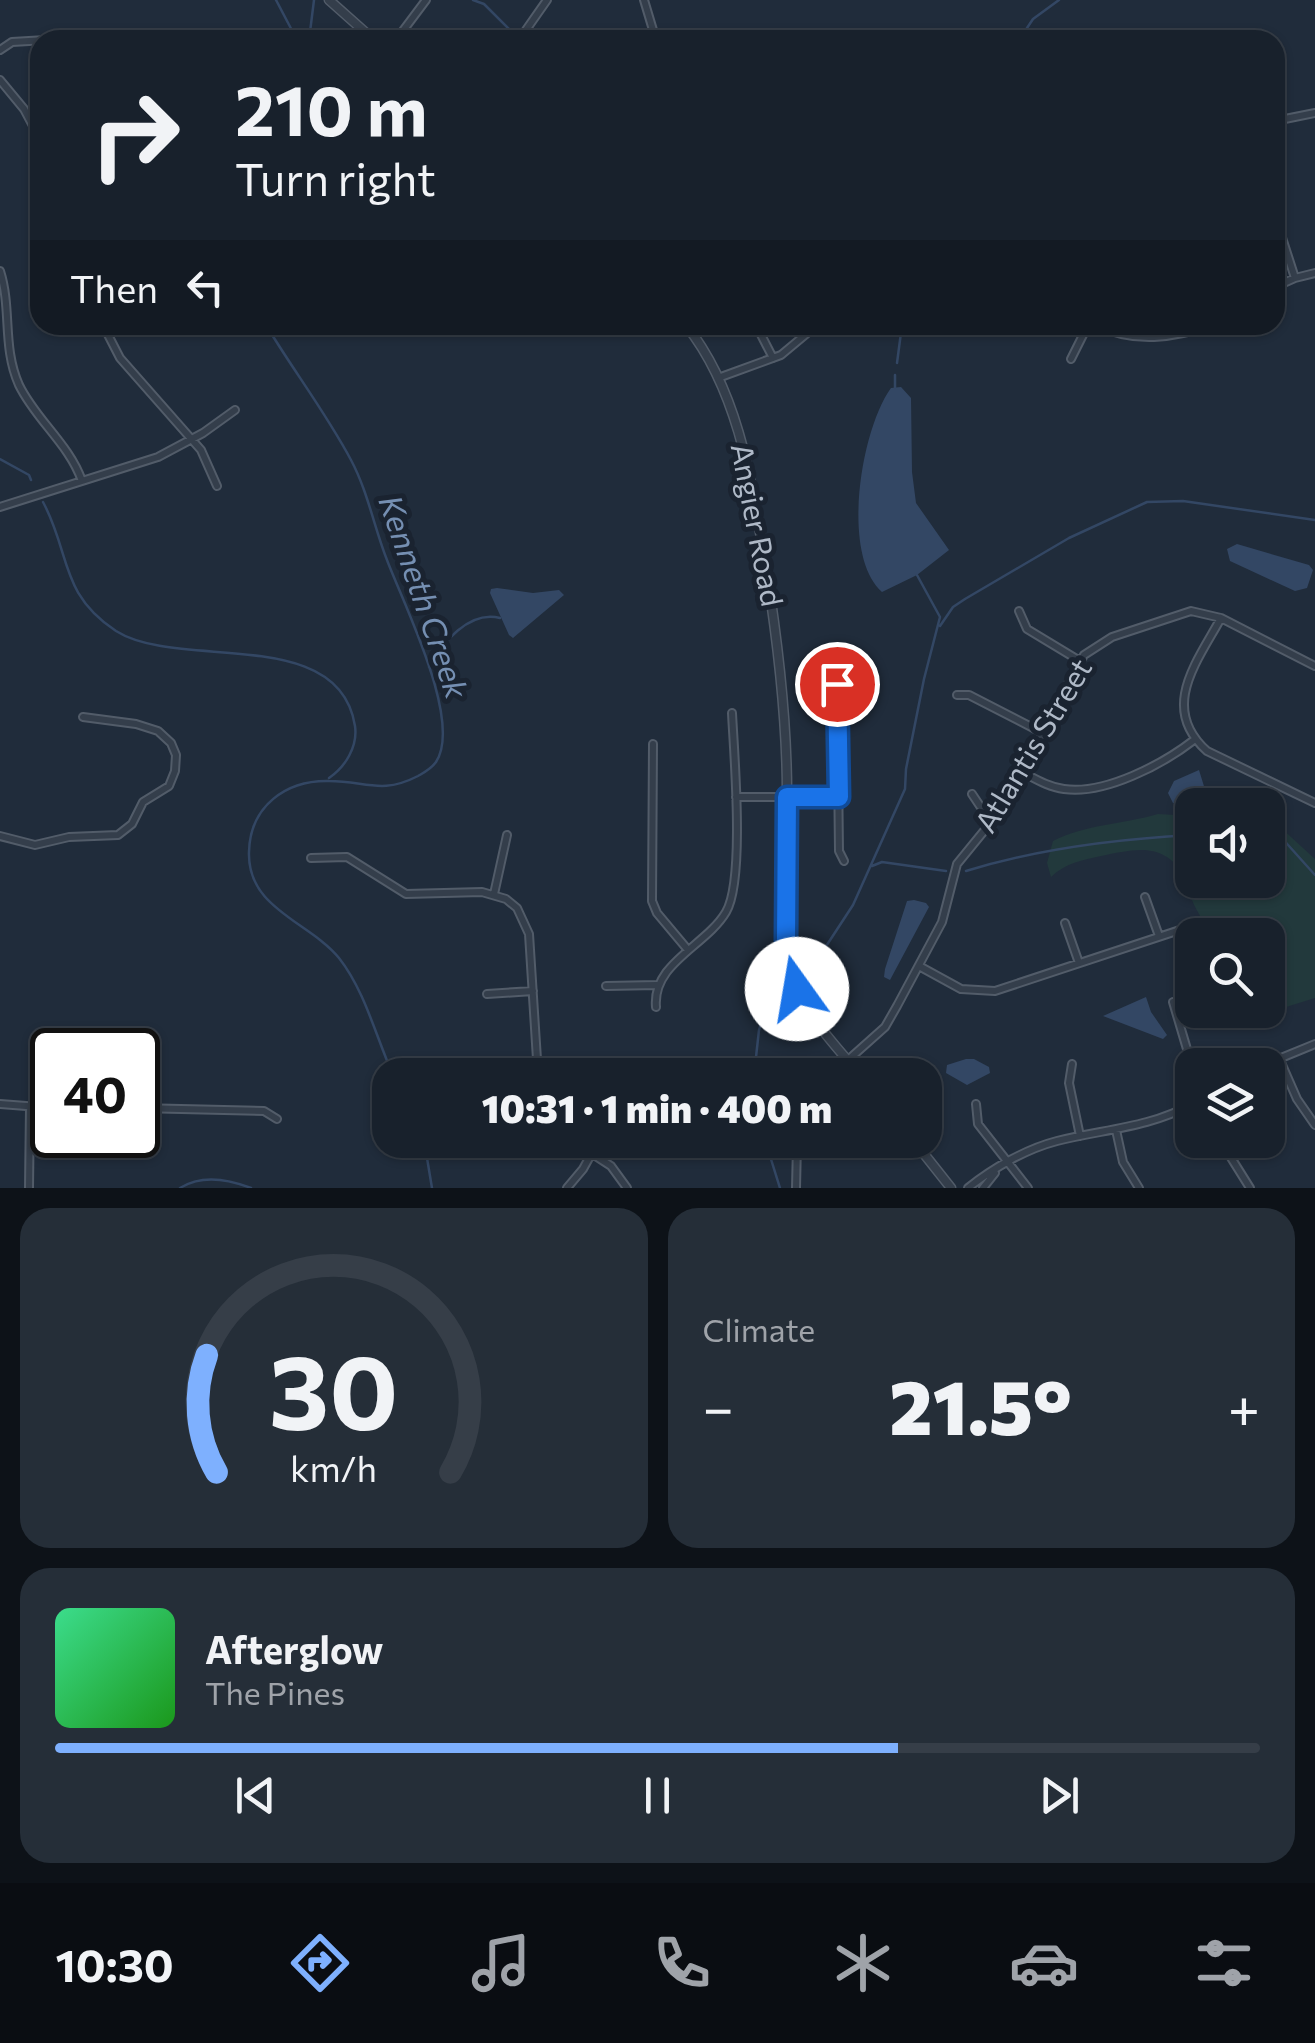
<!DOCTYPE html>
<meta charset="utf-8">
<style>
:root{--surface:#18212c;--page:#252e38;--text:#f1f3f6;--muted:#9fa3a9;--line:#363e48;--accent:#7eb0fe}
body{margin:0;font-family:Commissioner,sans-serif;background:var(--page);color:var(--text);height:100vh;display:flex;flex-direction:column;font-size:38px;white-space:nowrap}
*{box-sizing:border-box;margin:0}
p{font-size:32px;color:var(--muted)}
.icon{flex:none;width:55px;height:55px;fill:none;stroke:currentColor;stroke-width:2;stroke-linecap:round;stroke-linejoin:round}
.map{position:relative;height:1188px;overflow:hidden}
.sheet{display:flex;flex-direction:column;gap:20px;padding:20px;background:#0d1218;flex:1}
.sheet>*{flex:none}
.hud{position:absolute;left:30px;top:30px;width:1255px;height:305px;border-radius:30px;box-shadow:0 2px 8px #0004,0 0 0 2px var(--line);background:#18212c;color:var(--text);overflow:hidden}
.tools{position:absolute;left:1175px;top:788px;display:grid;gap:20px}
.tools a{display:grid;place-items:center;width:110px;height:110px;border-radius:20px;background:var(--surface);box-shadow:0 2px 8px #0004,0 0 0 2px var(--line);font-size:50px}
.speed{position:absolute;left:30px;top:1028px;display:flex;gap:20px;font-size:50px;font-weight:700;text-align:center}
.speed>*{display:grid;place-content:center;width:130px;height:130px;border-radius:50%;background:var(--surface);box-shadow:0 2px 8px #0004,0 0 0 2px var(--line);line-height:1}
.speed .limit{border:5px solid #111;border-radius:15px;background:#fff;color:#111}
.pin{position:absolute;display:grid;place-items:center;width:85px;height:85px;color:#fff;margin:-42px;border:5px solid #fff;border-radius:50%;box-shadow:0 2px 10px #0007}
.me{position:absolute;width:110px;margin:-55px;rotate:347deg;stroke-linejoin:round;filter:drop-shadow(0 0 8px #0008)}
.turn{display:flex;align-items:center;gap:35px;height:210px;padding:0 40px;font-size:45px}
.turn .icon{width:130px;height:130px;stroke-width:2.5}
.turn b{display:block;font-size:70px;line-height:85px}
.then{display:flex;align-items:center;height:95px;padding:0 40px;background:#0003;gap:20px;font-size:38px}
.big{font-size:75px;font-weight:800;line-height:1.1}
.sheet .card{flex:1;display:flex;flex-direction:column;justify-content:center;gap:15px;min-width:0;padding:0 35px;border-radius:30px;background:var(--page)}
.sheet .dial{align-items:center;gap:0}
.dial svg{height:260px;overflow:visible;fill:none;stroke:var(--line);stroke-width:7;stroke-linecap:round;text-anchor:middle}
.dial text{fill:var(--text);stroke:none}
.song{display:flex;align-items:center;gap:30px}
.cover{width:120px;height:120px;border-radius:15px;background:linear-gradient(135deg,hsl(150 70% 55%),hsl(120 70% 35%))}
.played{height:10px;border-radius:5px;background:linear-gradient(90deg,var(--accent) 70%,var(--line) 70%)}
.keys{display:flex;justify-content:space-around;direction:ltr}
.heat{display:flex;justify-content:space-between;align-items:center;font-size:55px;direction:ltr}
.sheet .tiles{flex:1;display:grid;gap:20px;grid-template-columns:1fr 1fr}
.card:last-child{grid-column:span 2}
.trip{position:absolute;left:372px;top:1058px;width:570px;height:100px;border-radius:30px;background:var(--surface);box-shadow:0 2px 8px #0004,0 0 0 2px var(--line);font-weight:800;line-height:100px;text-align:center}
.dock{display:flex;height:160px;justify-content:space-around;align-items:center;background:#0a0d12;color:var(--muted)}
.dock .icon{width:70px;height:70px}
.dock .selected{color:var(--accent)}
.dock b{font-size:45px;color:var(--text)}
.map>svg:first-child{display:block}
.green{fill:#22393c}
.water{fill:#334764}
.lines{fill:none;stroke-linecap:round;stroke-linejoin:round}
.stream{stroke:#334764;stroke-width:2.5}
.minor-casing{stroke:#525c69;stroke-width:10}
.tertiary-casing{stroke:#525c69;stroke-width:11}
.minor{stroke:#343e4b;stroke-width:6}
.tertiary{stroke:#343e4b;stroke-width:8}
.route-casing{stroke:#114b97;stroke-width:25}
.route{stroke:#1a73e8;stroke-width:18}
.labels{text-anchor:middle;stroke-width:10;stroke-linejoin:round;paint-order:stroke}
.street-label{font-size:30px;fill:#afb9c7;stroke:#1a2330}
.water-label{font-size:32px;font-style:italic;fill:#758fb2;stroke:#1a2330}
</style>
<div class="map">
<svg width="1315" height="1188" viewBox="0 0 1315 1188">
<rect width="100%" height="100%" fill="#202c3b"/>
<!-- green -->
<path class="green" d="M1158,814L1192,816V880H1268V821L1279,826L1315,859V998L1231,1024L1227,1010H1268V935H1208C1205,921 1197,913 1192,900C1189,893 1189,883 1185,877C1164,841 1135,849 1101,856C1083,860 1065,863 1051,877L1047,863L1053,841C1083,825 1124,824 1158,814Z"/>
<!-- water -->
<path class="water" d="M901,387L911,398L912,472L916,503L949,550L917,575L882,592C840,555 861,429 891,388Z
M1237,544L1309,565L1313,570L1307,588L1295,591L1230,561L1227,549Z
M497,588L533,593L559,590L564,595L513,638L509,635L490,593L491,589Z
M1199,770L1207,796L1206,805L1192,807L1173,803L1168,793L1174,781Z
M914,900L926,903L929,907L890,980L884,977L885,969L907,901Z
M1146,997L1151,1012L1167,1035L1163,1039L1103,1016Z
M966,1059H974L989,1067L990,1073L967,1085L946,1073L947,1065Z"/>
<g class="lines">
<!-- stream -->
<path class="stream" d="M276,0L297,40
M473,0L484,4L515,35
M526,39L527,40
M309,40L314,0
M1019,40L1033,19L1059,0
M266,325C293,370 326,413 351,460C368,492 374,527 387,560C403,603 463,721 436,762C431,769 425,772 418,776C381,795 366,781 329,781C286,780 250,806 249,852C247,909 310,922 339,958C365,991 376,1037 393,1075
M897,363L902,325
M895,375V388
M0,459L29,475L31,480
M43,502C71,554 59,593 116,631C179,671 339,624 355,726C358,747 345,767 329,778
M940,626L953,607L965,599L1069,538L1147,502L1183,501L1315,520
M429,667C442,643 469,610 500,618
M1268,831L1280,836L1315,875
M872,866L882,862L946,871
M966,871C1037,849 1117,839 1192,835
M804,980L853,905L905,789L906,769L924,679L940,617L917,575
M754,1075L759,1030L765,1010L788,990
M424,1140L432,1188
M765,1140L780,1188
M180,1188C202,1174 228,1179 251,1188"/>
<defs>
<path id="minor" d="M644,0L656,40
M396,40L426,0
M519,40L547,0
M0,50L12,42L46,40
M0,80L24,109L40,139
M1275,121L1315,113
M1275,216L1295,278
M0,271C12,309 2,347 19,385C36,420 69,444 82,481
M1275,287L1295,278L1315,273
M103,325L120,358L201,450L217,486
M756,325L773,358
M1096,325C1135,344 1173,338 1213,325
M1071,359L1088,325
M718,378L781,355L817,325
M0,507L158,457L203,433L235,410
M1019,611L1027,629L1080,661
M1221,618C1197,662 1159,708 1207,751L1315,803
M837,683L839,851L844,861
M957,695H969L1041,732
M653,744L652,901L657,913L688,950
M1020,771C1034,778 1048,787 1064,789C1105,795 1163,764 1194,740
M972,794L980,806L997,815
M736,797H839
M0,836L35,845L69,837L118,835L132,824L143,802L169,786L175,771L176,755L171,743L158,731L136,724L83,717
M311,858L347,857L406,894L482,892L506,899L517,908L529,934L538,1075
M494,894L507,835
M1145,897L1159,936
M1065,923L1079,963
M919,966L961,989L995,991L1201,923
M606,986L657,985
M487,994L533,991
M1173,1002L1192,1066
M656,1007C652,963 706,946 726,912C745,880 734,754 732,713
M1279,1058L1297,1099L1315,1125
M848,1060L885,1027L897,1006L942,922L957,864L997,815L1084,655L1112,637L1191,611L1221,618L1315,666
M1072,1064L1069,1083L1080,1136
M1264,1065L1315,1044
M0,1104L52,1108
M976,1104L978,1124L1028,1188
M138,1108L264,1111L277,1119
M153,1108L155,1066
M1116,1130L1123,1162L1139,1188
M571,1140L611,1166L627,1188
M1220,1140L1250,1188
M29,1188L30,1107
M567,1188L583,1169L599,1140
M796,1188L797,1144
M968,1188C993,1168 1026,1149 1057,1141C1104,1129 1149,1128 1192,1104
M983,1188L995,1173"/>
<path id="tertiary" d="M329,0L374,40
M686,325C740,393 752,485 766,568C778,643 787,717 787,794C787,852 775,927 795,983C807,1017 837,1047 860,1075
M913,1140L951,1188"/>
</defs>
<!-- minor casing -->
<use href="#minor" class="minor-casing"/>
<!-- tertiary casing -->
<use href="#tertiary" class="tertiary-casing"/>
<!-- minor -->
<use href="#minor" class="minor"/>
<!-- tertiary -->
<use href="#tertiary" class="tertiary"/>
</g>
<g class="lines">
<defs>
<path id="route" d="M797,989L786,940L787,797H839L837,684"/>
</defs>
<!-- route casing -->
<use href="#route" class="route-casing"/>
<!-- route -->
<use href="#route" class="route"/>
</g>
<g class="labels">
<!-- street labels -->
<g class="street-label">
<text transform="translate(756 525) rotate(79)" y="10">Angier Road</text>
<text transform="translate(1034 746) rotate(-59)" y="10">Atlantis Street</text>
</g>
<!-- water labels -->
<g class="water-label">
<text transform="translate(423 597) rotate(71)" y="11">Kenneth Creek</text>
</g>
</g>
</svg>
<div class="tools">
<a><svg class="icon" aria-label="sound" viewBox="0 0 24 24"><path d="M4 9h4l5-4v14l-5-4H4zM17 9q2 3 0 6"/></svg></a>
<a><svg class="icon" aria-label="search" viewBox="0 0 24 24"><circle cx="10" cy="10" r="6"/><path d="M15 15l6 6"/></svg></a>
<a><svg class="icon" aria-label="layers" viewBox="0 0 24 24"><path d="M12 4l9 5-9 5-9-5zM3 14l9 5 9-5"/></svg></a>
</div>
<div class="speed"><div class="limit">40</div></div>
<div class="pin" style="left:837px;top:684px;background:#d93025"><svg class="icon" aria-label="arrive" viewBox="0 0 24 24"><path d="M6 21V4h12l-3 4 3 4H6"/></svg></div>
<svg class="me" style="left:797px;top:989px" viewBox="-20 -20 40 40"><circle r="19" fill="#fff"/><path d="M0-13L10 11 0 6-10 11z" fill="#1a73e8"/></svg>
<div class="trip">10:31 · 1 min · 400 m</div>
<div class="hud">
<div class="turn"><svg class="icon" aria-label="right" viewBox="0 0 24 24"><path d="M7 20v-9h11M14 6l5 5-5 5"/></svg><div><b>210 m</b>Turn right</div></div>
<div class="then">Then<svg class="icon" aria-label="left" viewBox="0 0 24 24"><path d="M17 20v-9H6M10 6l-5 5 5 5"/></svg></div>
</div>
</div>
<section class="sheet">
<div class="tiles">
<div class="card dial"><svg viewBox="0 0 100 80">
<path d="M14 69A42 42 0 1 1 86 69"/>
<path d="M14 69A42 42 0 0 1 11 33" stroke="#7eb0fe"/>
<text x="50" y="56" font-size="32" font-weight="700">30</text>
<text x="50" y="72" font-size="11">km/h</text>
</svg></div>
<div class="card"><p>Climate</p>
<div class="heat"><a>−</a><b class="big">21.5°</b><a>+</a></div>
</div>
<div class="card">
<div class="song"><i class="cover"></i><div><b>Afterglow</b><p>The Pines</p></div></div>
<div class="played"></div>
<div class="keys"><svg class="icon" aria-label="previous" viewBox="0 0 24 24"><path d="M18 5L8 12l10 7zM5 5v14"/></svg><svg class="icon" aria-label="pause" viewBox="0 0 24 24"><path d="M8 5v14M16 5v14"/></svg><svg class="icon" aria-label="next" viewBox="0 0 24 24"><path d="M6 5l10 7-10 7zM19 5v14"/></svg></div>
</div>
</div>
</section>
<nav class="dock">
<b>10:30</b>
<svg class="icon selected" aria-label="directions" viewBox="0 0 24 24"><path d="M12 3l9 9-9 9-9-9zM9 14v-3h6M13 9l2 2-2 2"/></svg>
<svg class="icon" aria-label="music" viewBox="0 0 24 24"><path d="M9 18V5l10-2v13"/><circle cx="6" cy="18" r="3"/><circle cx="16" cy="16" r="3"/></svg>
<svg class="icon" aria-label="phone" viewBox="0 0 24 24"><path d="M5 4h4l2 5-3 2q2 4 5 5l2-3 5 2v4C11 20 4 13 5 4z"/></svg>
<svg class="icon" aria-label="climate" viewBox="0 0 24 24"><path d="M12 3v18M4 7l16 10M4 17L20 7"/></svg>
<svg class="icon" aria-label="car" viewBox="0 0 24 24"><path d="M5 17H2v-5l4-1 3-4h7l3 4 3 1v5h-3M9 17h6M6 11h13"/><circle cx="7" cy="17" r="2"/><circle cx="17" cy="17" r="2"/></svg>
<svg class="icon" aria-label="filters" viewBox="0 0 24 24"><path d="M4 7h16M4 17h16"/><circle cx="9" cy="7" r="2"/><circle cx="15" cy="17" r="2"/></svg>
</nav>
